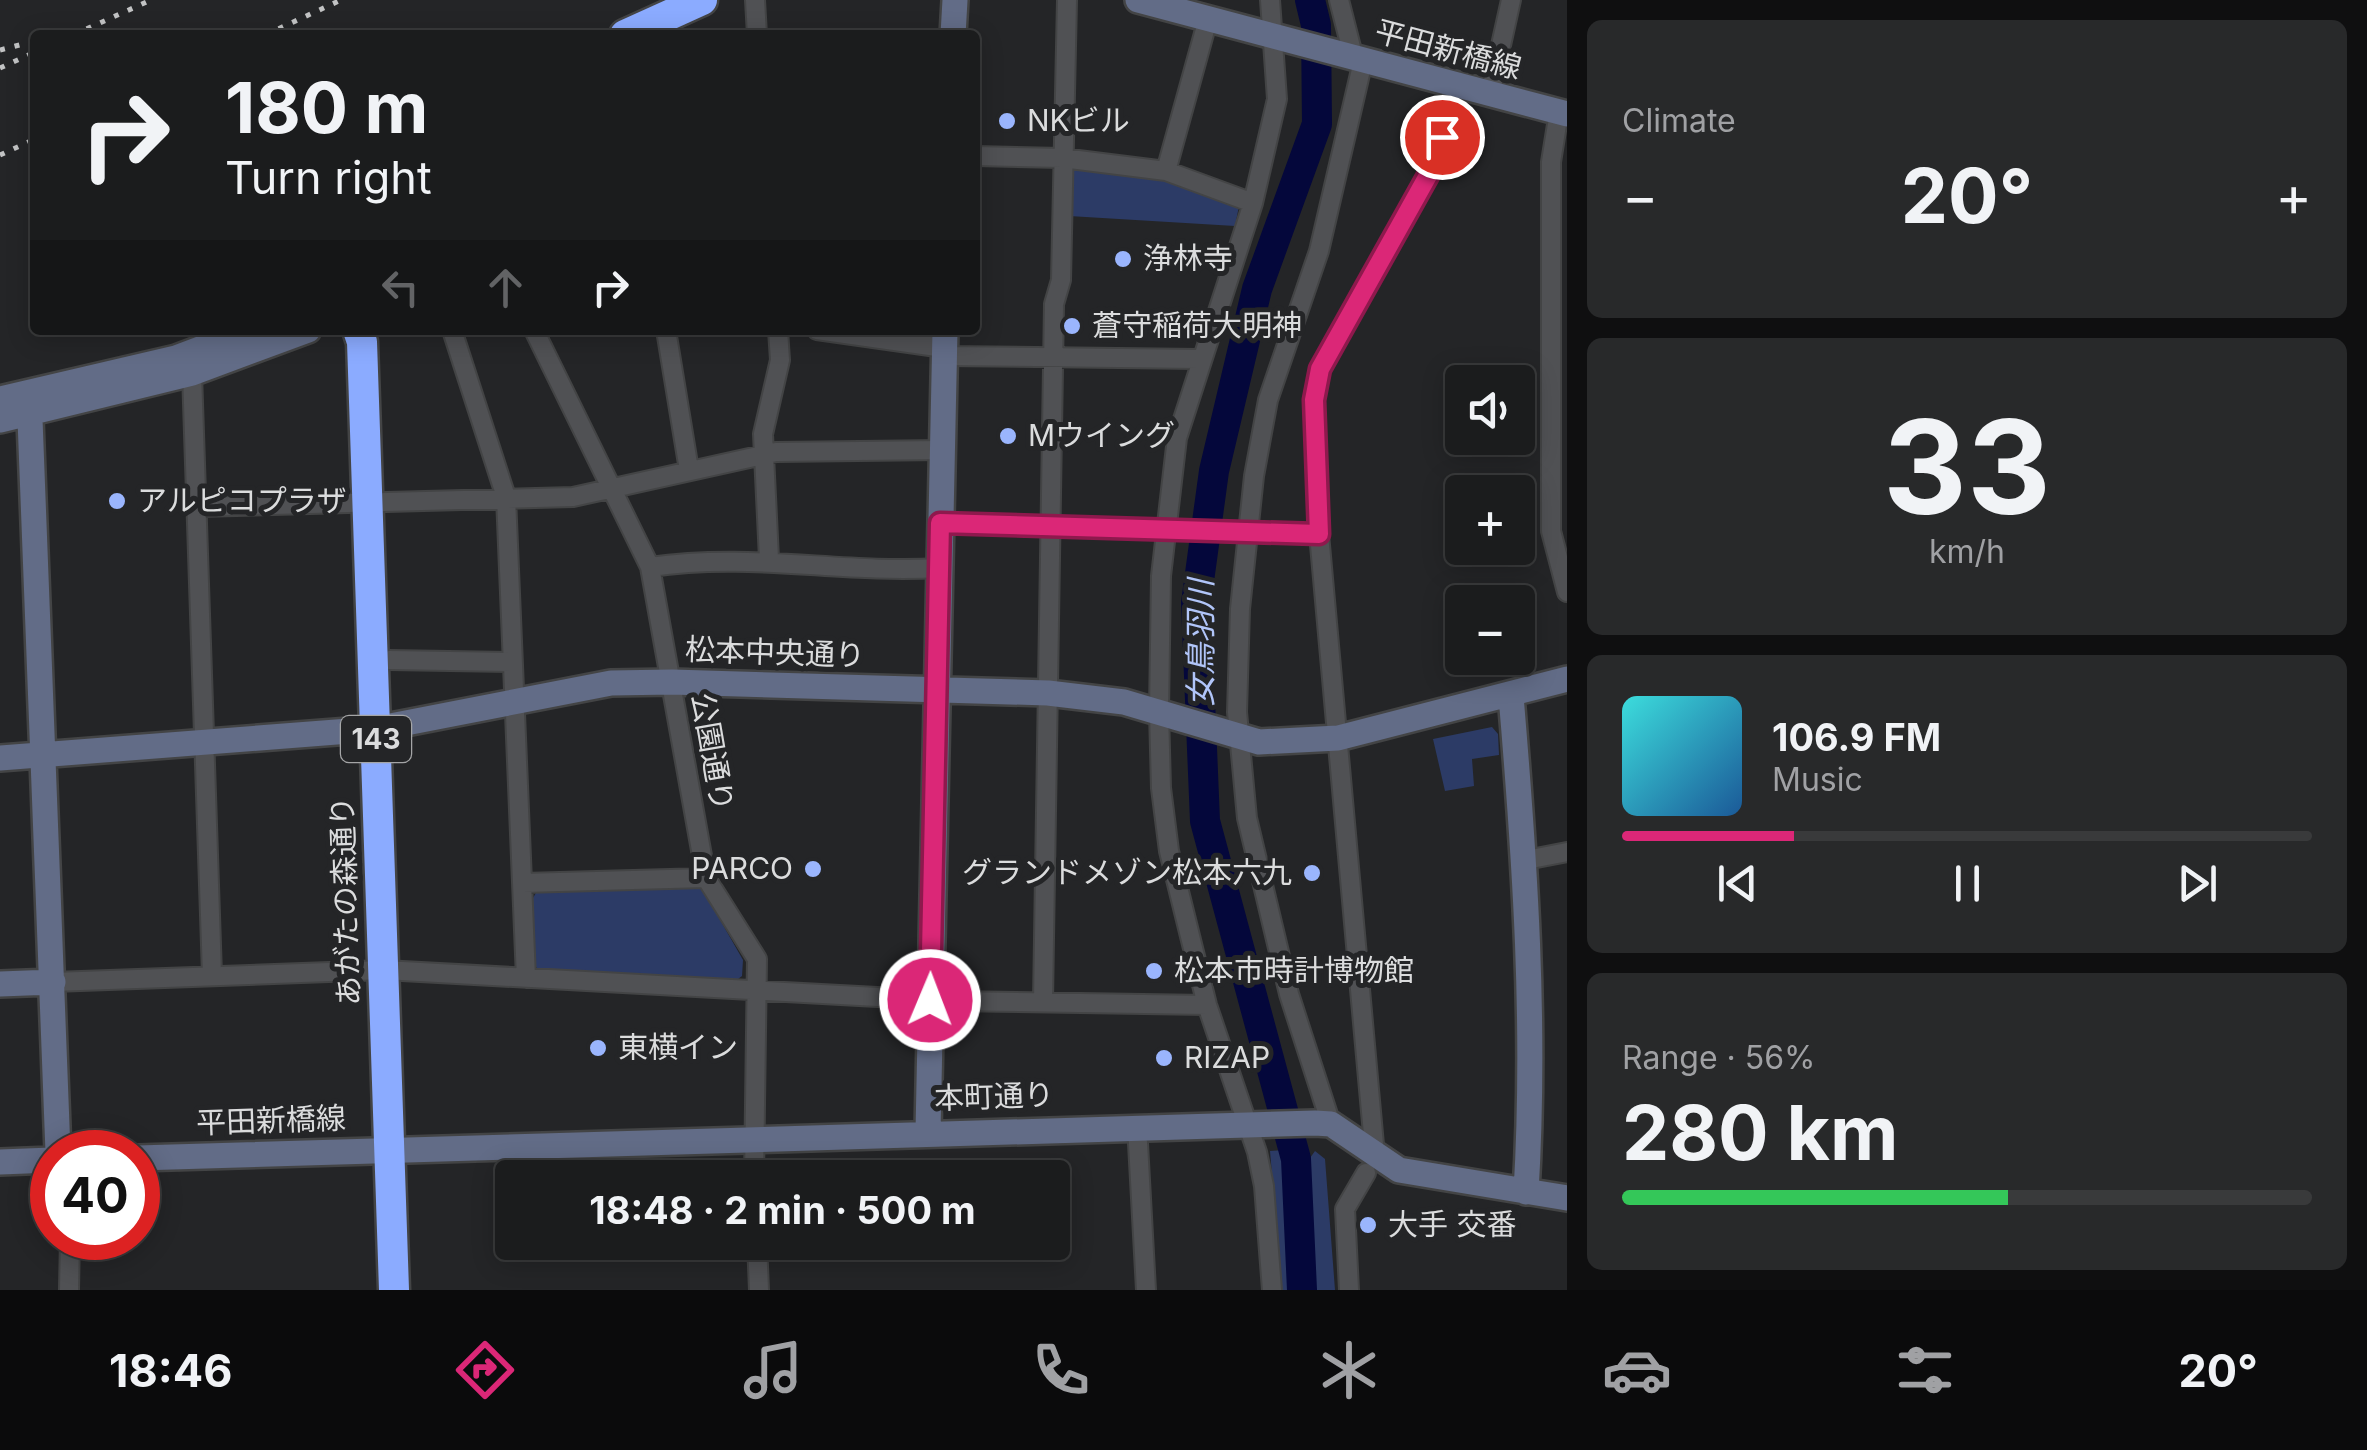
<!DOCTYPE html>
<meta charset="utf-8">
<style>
:root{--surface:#1b1c1d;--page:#28292a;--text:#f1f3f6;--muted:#a0a1a4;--line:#393a3b;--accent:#db2777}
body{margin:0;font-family:Inter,"Noto Sans JP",sans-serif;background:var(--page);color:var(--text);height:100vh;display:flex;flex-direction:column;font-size:38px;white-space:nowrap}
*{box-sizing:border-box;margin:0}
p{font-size:32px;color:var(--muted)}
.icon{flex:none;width:55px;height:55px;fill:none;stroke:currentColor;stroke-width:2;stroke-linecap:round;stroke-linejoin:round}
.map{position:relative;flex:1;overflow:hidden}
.sheet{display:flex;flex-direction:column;gap:20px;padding:20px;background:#0f0f10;width:800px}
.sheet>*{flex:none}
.top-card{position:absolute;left:30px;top:30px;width:950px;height:305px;border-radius:10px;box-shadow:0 5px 25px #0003,0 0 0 2px var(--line);background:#1b1c1d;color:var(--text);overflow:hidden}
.controls{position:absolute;left:1445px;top:365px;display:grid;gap:20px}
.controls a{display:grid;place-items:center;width:90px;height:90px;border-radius:10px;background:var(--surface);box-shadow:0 5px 25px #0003,0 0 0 2px var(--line);font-size:50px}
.speed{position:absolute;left:30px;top:1130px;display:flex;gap:20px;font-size:50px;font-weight:700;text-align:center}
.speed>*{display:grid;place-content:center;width:130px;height:130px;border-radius:50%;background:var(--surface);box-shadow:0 5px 25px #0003,0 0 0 2px var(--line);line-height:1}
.speed .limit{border:15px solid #d22;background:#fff;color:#111}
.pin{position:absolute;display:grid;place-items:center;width:85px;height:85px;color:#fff;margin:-42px;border:5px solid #fff;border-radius:50%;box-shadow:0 2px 10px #0007}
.me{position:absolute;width:110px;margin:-55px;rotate:1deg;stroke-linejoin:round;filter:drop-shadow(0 0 8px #0008)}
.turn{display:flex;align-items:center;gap:35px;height:210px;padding:0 30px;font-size:45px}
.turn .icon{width:130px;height:130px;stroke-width:2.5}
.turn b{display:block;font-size:70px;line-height:85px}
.lanes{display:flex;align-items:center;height:95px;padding:0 30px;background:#0003;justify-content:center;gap:50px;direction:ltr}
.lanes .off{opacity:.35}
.big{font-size:75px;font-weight:700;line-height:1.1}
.sheet .widget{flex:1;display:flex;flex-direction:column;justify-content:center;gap:15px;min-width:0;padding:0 35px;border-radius:15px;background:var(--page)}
.sheet .dial{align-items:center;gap:0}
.dial b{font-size:130px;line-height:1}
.song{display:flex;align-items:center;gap:30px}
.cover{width:120px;height:120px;border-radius:15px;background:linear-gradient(135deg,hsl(180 70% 55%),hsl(210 70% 35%))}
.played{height:10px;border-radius:5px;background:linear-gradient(90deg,var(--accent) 25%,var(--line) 25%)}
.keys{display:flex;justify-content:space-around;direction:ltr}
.heat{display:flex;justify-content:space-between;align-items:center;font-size:55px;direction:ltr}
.charge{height:15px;border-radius:8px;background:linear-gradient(90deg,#34c759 56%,var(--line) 0)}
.trip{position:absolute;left:495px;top:1160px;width:575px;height:100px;border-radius:10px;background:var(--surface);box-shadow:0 5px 25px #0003,0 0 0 2px var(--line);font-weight:700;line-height:100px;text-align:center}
.dock{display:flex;height:160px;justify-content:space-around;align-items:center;background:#0b0b0c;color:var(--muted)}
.dock .icon{width:70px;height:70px}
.dock .active{color:var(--accent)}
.dock b{font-size:45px;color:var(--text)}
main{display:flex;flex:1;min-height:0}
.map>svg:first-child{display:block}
.green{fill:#2c3b66}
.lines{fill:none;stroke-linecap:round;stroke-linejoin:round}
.river{stroke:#04073b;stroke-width:30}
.street-casing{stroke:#434445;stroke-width:22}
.secondary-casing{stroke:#434445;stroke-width:30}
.highway-casing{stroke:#434445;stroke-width:35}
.street{stroke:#505154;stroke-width:18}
.secondary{stroke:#626c87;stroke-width:25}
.highway{stroke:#8babff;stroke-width:30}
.rail{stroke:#c2c3c4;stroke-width:5;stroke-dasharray:5 10;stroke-linecap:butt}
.route-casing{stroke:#8e194d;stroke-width:25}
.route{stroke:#db2777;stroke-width:18}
.poi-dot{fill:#9ab5fd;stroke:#242527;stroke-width:4}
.labels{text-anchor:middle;stroke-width:10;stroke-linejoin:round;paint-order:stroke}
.shield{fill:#242527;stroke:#a4a5a6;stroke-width:2.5}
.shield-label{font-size:28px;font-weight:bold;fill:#dbdcdd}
.street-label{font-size:30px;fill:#dbdcdd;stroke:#242527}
.poi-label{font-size:30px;fill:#dbdcdd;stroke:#242527;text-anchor:start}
.water-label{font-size:32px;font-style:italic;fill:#b1c5f9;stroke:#242527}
</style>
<main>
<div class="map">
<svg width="1567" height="1290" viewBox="0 0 1567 1290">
<rect width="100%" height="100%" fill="#242527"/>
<!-- green -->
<path class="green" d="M1075,167L1163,178L1239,206L1235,226L1069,216V175Z
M1492,727L1498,734L1499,755L1472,759L1474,786L1445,791L1433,739Z
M693,886L703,890L743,960L742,976L734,982L541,972L534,965L533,898L537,891Z
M1284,1150L1292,1290H1282L1270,1151Z
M1315,1151L1325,1159L1335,1290H1309L1310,1158Z"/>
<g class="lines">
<!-- river -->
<path class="river" d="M1302,1290L1296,1159L1205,821L1196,603L1214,471L1257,289L1317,124L1316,25L1310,0"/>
<defs>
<path id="street" d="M755,0L757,35
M1270,0L1277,99L1253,203L1177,438L1161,576L1159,712L1161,788L1169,851L1207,1005L1257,1152L1264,1186L1272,1290
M1339,0L1354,59
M1490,95L1511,0
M1559,112L1551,162V531L1567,592
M975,156L1062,158L1166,171L1253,203
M1166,171L1208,19
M452,330L506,497L526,978
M534,330L650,567L706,878L757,959L754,1178
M666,330L689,470
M817,330L944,348
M944,356L1199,359
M192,373L212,975
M197,507L573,497L776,452L942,450
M940,523L1319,534
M769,559L763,434L780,360L778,330
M650,567C753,552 840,574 940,568
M389,660L510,662
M1526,860L1567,852
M523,883L706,878
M53,982L384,970L951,1001L1207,1005
M1043,1002L1054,304L1061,280L1067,0
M1331,1124L1289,994L1247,818L1237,712L1240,609L1254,476L1268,400L1319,251L1363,61
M1137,1125L1146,1290
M1375,1156L1319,534L1314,400L1320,369L1429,172L1454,86
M757,1242L759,1290
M69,1290L70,1238
M1349,1290L1345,1209L1366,1173"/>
<path id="secondary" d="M1138,0L1567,114
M953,35L955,0
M29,393L58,1152
M0,399L176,358L250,330
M0,420L192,373L308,330
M1511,696C1525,861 1536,1026 1526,1192
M0,758L375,729L611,683L672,682L1048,693L1124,702L1259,742L1338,738L1567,679
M0,984L53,982
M928,1131L945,330
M138,1158L1315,1123L1331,1124L1399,1170L1567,1198
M0,1162L52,1160"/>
<path id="highway" d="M625,35L702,0
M358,330L362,342L394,1290"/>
</defs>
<!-- street casing -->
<use href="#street" class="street-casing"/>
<!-- secondary casing -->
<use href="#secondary" class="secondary-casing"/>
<!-- highway casing -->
<use href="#highway" class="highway-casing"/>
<!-- street -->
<use href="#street" class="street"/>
<!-- secondary -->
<use href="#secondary" class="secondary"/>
<!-- highway -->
<use href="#highway" class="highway"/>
<!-- rail -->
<path class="rail" d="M73,35L151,0
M265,35L341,0
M0,50L35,41
M0,68L35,52
M0,155L35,139"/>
</g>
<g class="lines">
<defs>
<path id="route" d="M930,1000L940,523L1319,534L1314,400L1320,369L1430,172L1442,137"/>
</defs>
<!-- route casing -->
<use href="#route" class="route-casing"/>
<!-- route -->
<use href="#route" class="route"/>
</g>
<!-- markers -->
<g class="poi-dot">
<circle cx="1007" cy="121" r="10"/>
<circle cx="1123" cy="259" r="10"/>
<circle cx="1072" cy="326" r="10"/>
<circle cx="1008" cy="436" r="10"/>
<circle cx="117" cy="501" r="10"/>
<circle cx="813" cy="869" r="10"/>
<circle cx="1312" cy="873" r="10"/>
<circle cx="1154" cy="971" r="10"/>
<circle cx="598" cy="1048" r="10"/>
<circle cx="1164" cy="1058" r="10"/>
<circle cx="1368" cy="1225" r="10"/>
</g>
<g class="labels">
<!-- shield labels -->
<rect class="shield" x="341" y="716" width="70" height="46" rx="8"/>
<g class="shield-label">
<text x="376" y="749">143</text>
</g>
<!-- street labels -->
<g class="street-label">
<text transform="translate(1448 50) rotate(15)" y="10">平田新橋線</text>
<text transform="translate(775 653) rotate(2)" y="10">松本中央通り</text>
<text transform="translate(712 752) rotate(80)" y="10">公園通り</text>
<text transform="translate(346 901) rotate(-92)" y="10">あがたの森通り</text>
<text transform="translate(994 1097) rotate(-2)" y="10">本町通り</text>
<text transform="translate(271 1121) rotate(-2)" y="10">平田新橋線</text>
</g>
<!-- poi labels -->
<g class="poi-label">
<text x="1027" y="131">NKビル</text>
<text x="1143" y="269">浄林寺</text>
<text x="1092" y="336">蒼守稲荷大明神</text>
<text x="1028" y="446">Mウイング</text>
<text x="137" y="511">アルピコプラザ</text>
<text x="793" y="879" text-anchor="end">PARCO</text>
<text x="1292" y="883" text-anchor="end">グランドメゾン松本六九</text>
<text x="1174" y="981">松本市時計博物館</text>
<text x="618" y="1058">東横イン</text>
<text x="1184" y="1068">RIZAP</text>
<text x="1388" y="1235">大手 交番</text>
</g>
<!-- water labels -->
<g class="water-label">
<text transform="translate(1201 643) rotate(-90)" y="11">女鳥羽川</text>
</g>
</g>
</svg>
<div class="controls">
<a><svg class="icon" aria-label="sound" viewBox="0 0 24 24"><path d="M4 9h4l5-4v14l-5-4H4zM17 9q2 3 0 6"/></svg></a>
<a>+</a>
<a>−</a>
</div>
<div class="speed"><div class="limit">40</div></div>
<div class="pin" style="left:1442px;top:137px;background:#d93025"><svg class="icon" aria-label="arrive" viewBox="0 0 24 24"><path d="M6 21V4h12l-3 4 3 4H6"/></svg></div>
<svg class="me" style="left:930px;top:1000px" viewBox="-20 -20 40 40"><circle r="17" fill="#db2777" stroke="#fff" stroke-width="3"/><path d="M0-11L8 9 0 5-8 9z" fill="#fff"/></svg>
<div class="trip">18:48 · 2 min · 500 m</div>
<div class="top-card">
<div class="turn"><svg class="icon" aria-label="right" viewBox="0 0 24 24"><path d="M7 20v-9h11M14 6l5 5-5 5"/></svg><div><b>180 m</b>Turn right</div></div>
<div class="lanes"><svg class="icon off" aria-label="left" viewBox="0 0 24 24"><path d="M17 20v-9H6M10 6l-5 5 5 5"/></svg><svg class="icon off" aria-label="ahead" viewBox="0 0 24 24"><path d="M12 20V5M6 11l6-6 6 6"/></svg><svg class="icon" aria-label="right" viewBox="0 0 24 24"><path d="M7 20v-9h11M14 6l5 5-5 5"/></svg></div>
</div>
</div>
<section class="sheet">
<div class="widget"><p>Climate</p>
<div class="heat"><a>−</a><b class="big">20°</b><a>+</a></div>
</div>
<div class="widget dial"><b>33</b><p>km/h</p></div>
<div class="widget">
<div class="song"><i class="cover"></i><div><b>106.9 FM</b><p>Music</p></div></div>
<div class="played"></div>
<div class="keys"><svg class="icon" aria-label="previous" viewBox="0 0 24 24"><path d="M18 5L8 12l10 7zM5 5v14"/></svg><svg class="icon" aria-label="pause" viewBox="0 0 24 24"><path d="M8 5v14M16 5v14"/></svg><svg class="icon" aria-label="next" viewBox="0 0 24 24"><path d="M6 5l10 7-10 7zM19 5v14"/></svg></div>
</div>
<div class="widget"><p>Range · 56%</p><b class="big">280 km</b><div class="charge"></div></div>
</section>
</main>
<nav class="dock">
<b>18:46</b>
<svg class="icon active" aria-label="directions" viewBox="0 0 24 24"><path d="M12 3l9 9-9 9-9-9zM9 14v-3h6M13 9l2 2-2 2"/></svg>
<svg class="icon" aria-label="music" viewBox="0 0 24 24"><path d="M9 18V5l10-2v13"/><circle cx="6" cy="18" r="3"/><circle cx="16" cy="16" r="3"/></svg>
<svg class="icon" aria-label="phone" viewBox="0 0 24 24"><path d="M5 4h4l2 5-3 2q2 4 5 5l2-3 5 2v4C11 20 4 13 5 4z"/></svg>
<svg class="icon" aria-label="climate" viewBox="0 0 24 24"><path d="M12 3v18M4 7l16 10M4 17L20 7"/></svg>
<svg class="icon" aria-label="car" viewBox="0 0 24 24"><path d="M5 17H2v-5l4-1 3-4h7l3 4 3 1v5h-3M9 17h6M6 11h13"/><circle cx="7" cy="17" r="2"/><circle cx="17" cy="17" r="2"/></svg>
<svg class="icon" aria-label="filters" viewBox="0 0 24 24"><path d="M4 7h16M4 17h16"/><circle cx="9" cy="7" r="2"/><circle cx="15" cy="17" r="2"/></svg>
<b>20°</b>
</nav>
